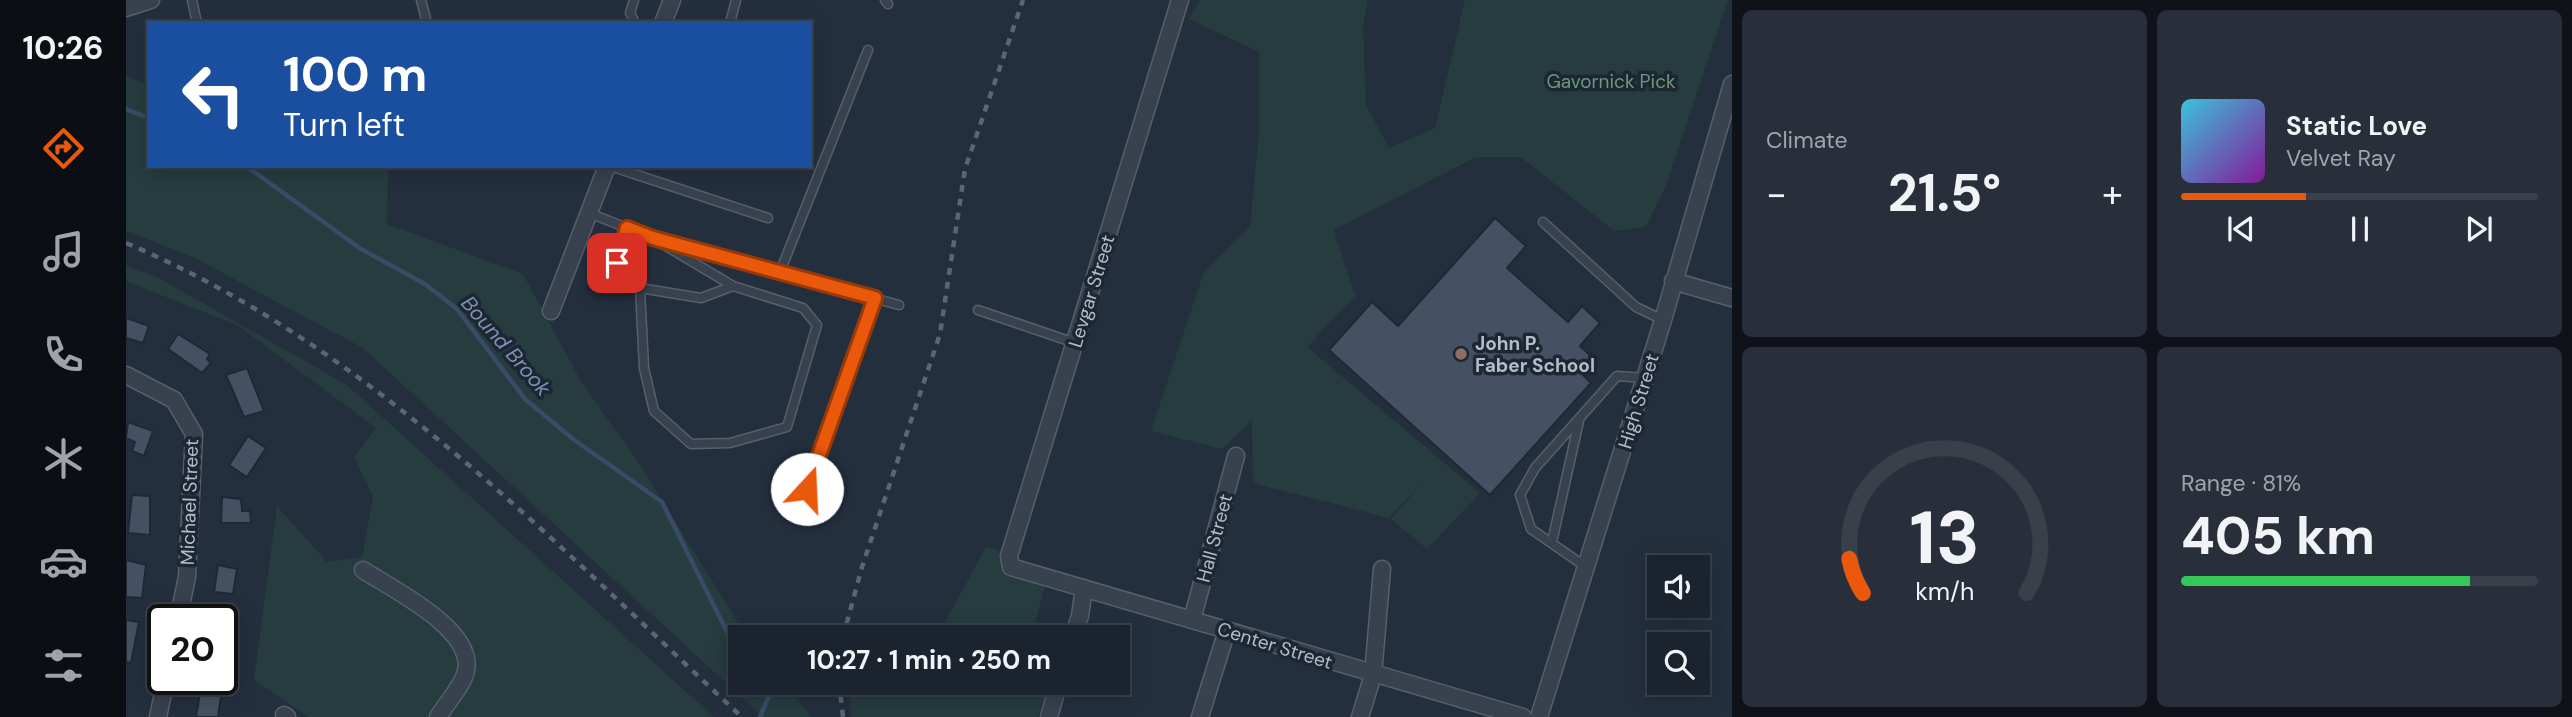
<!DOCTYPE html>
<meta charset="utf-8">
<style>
:root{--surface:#1b232e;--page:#282f3a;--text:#f1f3f6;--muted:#a0a4aa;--line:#39404a;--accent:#ea580c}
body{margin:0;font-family:"DM Sans",sans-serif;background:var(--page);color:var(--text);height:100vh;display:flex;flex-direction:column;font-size:26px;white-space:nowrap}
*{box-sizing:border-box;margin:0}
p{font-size:23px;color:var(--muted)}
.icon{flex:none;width:38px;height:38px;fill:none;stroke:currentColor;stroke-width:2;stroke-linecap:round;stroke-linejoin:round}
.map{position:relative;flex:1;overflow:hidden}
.panel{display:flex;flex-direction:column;gap:10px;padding:10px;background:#0f1319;width:840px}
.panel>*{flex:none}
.hud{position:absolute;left:21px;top:21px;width:665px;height:147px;border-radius:0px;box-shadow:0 4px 18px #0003,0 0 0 2px var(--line);background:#1a4fa0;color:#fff;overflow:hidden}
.controls{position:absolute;left:1521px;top:555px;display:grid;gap:14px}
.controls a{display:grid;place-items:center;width:63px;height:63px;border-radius:0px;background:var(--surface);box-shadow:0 4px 18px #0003,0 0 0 2px var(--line);font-size:35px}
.speed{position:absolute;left:21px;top:604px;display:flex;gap:14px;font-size:35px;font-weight:700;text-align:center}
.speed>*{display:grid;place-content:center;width:91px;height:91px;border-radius:50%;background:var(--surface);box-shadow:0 4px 18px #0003,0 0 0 2px var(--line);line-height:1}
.speed .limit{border:4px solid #111;border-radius:10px;background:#fff;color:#111}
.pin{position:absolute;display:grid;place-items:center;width:60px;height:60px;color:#fff;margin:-30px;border-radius:14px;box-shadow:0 4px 10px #0006}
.me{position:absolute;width:77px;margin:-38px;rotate:20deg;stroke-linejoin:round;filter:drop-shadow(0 0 5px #0008)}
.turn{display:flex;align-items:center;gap:24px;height:147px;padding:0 21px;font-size:32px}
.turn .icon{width:91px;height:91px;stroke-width:2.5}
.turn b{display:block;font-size:49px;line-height:60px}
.big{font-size:52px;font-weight:700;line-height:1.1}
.panel .widget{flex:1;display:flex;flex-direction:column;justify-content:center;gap:10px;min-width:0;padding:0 24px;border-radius:10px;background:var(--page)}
.panel .dial{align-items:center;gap:0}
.dial svg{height:182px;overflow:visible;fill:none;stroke:var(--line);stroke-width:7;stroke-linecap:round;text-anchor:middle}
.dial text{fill:var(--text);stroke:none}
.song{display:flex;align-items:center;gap:21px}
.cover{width:84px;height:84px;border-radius:10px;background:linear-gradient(135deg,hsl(190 70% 55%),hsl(290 70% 35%))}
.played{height:7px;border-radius:4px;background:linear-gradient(90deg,var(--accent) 35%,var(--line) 35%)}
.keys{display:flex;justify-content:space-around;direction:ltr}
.heat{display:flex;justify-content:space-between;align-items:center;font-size:38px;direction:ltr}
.charge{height:10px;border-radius:5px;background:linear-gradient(90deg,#34c759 81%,var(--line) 0)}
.panel .tiles{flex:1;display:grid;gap:10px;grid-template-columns:repeat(2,1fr)}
.trip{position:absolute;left:602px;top:625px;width:402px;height:70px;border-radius:0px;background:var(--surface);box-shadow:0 4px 18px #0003,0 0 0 2px var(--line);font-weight:700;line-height:70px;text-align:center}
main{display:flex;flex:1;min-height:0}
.dock{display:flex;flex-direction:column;width:126px;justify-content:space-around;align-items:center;background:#0b0e12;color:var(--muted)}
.dock .icon{width:49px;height:49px}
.dock .active{color:var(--accent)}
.dock b{font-size:32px;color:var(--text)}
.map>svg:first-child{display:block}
.green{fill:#263c3f}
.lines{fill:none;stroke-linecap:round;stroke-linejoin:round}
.stream{stroke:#394c67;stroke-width:4.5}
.building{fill:#455162;stroke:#1f2835;stroke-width:2}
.lane-casing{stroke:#565f6c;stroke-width:11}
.street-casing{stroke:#565f6c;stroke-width:19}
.lane{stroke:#38414e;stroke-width:8}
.street{stroke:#38414e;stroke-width:16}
.rail{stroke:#5a6575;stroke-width:4.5;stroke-dasharray:7 7;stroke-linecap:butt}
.route-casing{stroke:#983908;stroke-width:18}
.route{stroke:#ea580c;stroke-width:12}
.education-dot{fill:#8d6e63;stroke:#1d2633;stroke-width:2.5}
.labels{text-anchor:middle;stroke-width:7;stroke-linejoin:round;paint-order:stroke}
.park-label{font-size:19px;fill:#6b9a76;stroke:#1d2633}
.street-label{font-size:19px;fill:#b4bcc9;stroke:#1d2633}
.poi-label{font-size:19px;font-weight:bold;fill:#b4bcc9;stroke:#1d2633;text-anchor:start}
.water-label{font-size:21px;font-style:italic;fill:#7c92b1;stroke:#1d2633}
</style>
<main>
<nav class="dock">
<b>10:26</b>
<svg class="icon active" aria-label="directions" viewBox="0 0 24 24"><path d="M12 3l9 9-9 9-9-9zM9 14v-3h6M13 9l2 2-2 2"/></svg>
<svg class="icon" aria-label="music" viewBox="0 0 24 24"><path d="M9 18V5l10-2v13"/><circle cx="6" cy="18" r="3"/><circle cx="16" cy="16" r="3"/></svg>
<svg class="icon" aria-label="phone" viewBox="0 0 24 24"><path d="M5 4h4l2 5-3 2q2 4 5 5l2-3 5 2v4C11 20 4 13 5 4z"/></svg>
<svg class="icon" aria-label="climate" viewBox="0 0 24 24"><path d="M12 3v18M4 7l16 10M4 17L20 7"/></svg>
<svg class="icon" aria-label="car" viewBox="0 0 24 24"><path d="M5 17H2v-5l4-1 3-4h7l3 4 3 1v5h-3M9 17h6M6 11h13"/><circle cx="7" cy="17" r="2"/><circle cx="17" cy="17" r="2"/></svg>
<svg class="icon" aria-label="filters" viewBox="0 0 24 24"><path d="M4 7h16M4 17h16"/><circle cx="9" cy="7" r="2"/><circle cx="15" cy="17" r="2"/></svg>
</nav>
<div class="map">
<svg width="1606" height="717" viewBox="0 0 1606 717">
<rect width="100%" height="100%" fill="#242f3e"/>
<!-- green -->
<path class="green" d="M1074,0H1242L1237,25L1240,105L1263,148L1309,128L1339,0H1602L1540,186L1520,227L1488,231L1395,157H1350L1208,230L1229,296L1181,347L1354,493L1301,549L1265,519L1302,476L1263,518L1127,483L1126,420L1096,449L1025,431L1078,272L1124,227L1133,131V52L1063,19Z
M0,76L23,86V166H262L261,224L397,274L456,383L511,460L621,637H614V682L657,683L686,717H637L237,348L67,257L0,231Z
M0,265L33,278L221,385L588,717H183L128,680L151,506L201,562L236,557L247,497L228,457L250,428L113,326L0,281Z
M860,547L871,550L887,571L919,586L905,637H811Z
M723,683V682L923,683L912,717H725Z"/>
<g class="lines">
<!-- stream -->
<path class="stream" d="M0,109L23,118
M120,166L235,249L299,284L331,309L399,399L447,439L536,502L614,658
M631,682L643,696L634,717"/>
</g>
<!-- building -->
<path class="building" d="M1369,218L1400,246L1381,268L1442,322L1456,306L1474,323L1454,346L1467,358L1454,372L1465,383L1364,495L1203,350L1246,302L1272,326Z
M0,318L23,326L17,343L0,338Z
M52,334L84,354L81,359L85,363L76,373L42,349Z
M121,368L138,411L118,417L100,375Z
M2,422L27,431L18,456L6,451L9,442L0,438Z
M122,436L140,448L121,477L103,465Z
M6,495L24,496V535L2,533Z
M96,497L115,499L116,511H124L125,523H95Z
M0,560L20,565L16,598L0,597Z
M92,565L111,569L107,594L88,592Z
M96,617L108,619L103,661L96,660Z
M0,620L13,622L5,663L0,662Z
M74,693L95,696L92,717H70Z"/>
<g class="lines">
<defs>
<path id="lane" d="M66,0L71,23
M295,0L301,23
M508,0L504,13L509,23
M759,0L762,4
M604,23L610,0
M484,166L642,218
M463,213L527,238L773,305
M1417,222L1510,307L1537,320
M501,228L491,263L514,288L518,368L528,411L565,444L604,443L661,427L691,325L677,308L607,286L575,298L514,288
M535,243L607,286
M654,272L742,50
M852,310L949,343
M673,513L749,298
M1426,542L1453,421
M1460,567L1405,529L1394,495L1409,468L1491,376L1519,378"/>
<path id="street" d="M1054,0L883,556L885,567L1397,717
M0,8L25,0
M537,23L546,0
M1547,281L1606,298
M425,311L481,166
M0,375L48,400L68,434L61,577L52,620
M237,570C266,589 349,629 340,671C337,685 320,704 312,717
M1066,620L1110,456
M947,637L954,616L958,588
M158,715L161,717
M32,717L40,679
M923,717L933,682
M1074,717L1101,630
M1234,717L1247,675L1256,569
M1413,717L1537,320L1606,84"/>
</defs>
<!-- lane casing -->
<use href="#lane" class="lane-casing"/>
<!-- street casing -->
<use href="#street" class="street-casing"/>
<!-- lane -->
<use href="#lane" class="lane"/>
<!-- street -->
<use href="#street" class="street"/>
<!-- rail -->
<path class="rail" d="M0,243C243,346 426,541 616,717
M717,637L736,567L814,334L839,169L897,0
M713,682L717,717"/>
</g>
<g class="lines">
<defs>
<path id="route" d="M491,263L501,228L527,238L749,298L681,489"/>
</defs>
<!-- route casing -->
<use href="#route" class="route-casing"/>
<!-- route -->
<use href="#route" class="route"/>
</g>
<!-- markers -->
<circle class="education-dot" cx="1335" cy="354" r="7"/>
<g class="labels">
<!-- park labels -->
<g class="park-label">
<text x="1485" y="88">Gavornick Pick</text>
</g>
<!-- street labels -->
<g class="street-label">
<text transform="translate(965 291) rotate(-73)" y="7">Levgar Street</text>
<text transform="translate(1512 401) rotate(-73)" y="7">High Street</text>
<text transform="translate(63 502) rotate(-88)" y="7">Michael Street</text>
<text transform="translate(1088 538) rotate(-75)" y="7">Hall Street</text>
<text transform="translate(1149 645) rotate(17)" y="7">Center Street</text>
</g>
<!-- poi labels -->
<g class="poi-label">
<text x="1349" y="350">John P.<tspan x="1349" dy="22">Faber School</tspan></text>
</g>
<!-- water labels -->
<g class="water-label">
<text transform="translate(380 346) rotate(49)" y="7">Bound Brook</text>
</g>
</g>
</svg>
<div class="controls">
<a><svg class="icon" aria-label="sound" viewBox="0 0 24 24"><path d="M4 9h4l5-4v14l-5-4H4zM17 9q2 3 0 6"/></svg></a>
<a><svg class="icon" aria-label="search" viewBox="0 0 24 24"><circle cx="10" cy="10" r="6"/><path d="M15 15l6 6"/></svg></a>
</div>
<div class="speed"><div class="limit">20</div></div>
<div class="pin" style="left:491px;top:263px;background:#d93025"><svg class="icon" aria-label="arrive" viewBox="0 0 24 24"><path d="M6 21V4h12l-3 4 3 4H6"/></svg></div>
<svg class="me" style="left:681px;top:489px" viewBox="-20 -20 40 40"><circle r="19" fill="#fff"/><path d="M0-13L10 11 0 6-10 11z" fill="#ea580c"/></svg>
<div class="trip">10:27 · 1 min · 250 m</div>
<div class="hud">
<div class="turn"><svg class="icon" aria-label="left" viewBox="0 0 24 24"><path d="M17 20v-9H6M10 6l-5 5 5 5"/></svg><div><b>100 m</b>Turn left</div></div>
</div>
</div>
<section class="panel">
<div class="tiles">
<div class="widget"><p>Climate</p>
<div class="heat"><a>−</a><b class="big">21.5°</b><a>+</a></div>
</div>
<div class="widget">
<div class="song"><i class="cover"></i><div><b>Static Love</b><p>Velvet Ray</p></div></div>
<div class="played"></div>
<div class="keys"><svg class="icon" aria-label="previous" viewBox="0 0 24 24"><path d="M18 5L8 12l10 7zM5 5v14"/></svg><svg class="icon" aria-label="pause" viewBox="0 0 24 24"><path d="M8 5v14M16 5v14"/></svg><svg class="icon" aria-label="next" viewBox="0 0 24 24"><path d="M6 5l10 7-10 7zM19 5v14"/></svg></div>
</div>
<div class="widget dial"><svg viewBox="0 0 100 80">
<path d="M14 69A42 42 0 1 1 86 69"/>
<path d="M14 69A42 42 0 0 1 8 54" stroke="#ea580c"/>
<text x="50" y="56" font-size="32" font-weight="700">13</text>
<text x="50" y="72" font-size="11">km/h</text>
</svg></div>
<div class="widget"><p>Range · 81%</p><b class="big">405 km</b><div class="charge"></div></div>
</div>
</section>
</main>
